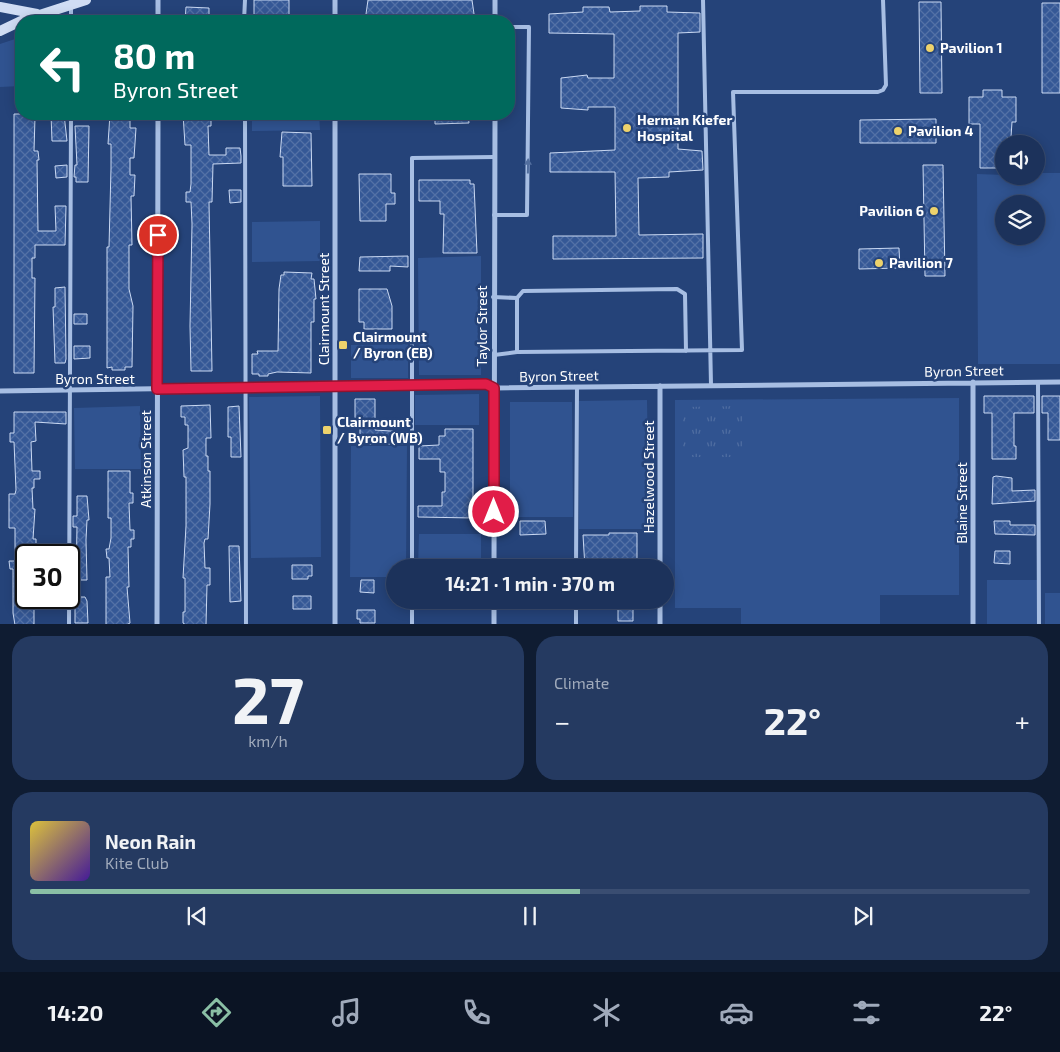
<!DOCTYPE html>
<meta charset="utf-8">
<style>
:root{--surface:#1c325b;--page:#253a61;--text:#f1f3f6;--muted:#a0aabb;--line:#3a4d71;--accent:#8abfa5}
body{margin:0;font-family:"Exo 2",sans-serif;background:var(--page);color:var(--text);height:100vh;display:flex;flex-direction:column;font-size:19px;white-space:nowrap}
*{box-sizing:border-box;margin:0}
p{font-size:16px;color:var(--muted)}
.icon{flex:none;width:28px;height:28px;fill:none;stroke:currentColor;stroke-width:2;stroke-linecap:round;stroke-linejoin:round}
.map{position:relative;height:624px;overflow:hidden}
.sheet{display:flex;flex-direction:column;gap:12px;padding:12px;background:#0f1c32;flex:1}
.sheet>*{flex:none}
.hud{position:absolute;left:15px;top:15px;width:500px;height:105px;border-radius:20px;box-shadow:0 2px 12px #0003,0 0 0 1px var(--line);background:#00695c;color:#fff;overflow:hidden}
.controls{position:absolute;left:995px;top:135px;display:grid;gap:10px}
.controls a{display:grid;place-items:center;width:50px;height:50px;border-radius:50%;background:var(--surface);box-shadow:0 2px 12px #0003,0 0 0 1px var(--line);font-size:25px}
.speed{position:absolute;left:15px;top:544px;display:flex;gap:10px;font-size:25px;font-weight:700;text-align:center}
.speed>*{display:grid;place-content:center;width:65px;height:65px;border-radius:50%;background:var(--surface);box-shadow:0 2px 12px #0003,0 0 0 1px var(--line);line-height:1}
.speed .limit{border:2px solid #111;border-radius:8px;background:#fff;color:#111}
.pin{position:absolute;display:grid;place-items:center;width:42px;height:42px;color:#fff;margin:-21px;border:2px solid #fff;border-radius:50%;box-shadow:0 1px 5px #0007}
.me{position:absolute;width:55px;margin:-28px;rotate:0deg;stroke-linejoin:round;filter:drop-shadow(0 0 4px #0008)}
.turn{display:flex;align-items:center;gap:18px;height:105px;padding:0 15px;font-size:22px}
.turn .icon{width:65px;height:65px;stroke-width:2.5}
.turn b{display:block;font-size:35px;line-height:42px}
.big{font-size:38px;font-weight:700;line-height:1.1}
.sheet .tile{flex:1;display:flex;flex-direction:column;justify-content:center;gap:8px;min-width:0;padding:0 18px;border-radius:20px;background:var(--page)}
.sheet .dial{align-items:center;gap:0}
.dial b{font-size:65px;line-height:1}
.song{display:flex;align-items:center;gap:15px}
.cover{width:60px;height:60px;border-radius:8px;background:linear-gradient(135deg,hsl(50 70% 55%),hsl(260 70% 35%))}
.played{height:5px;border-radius:2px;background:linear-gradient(90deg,var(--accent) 55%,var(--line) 55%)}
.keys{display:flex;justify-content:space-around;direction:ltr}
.heat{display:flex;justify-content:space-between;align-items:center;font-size:28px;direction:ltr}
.sheet .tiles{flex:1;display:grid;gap:12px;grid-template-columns:1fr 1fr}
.tile:last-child{grid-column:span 2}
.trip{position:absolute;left:386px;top:559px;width:288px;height:50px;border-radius:25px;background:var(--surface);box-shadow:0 2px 12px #0003,0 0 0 1px var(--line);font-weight:700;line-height:50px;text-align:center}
.tabs{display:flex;height:80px;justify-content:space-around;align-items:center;background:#0b1424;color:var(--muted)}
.tabs .icon{width:35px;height:35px}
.tabs .active{color:var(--accent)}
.tabs b{font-size:22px;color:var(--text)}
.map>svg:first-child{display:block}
.grass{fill:#305390;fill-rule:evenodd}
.park{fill:url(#park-tufts)}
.building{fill:url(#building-cross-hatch);stroke:#cad9f3}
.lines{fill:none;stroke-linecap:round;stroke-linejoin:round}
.lane{stroke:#a7bee3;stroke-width:4}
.street{stroke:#a7bee3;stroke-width:5}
.secondary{stroke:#d0ddf4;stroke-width:10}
.oneway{fill:#526e9e}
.route-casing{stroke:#92132f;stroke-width:12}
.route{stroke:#e11d48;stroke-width:9}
.poi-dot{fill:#edd26c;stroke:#254379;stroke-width:2}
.labels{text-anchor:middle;stroke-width:5;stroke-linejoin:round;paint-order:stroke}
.poi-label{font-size:14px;font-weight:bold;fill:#fff;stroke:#254379;text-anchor:start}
.street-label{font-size:14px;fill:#fff;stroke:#254379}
</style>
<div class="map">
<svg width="1060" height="625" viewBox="0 0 1060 625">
<defs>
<pattern id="park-tufts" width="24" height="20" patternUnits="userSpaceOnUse" patternTransform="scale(1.25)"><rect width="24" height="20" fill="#305390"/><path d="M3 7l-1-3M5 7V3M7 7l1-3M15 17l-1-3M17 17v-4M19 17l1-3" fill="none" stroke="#4f6da1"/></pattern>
<pattern id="building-cross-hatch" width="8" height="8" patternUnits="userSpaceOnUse" patternTransform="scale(1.25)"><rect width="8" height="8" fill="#355896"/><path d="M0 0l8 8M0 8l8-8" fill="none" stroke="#5371a6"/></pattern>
</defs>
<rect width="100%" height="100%" fill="#254379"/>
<!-- grass -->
<path class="grass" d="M21,37V86L0,87V44Z
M252,114H319L320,130L252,131Z
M1036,173H1060V364H978L977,174L1036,176ZM1004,204H1036V236H1004Z
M320,221V261L252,262V222Z
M481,256V375H419L418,258Z
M408,344V378H351V345Z
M479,394V425H415V395Z
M320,396L321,557L251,558L249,397Z
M959,398V595H880V625L741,624V608H675V400Z
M647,400L649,529H579V401Z
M510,402H572L573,517H510Z
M140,406L141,469H75L74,408Z
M351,446H407L406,567L395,568V577H350Z
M419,534H481V567H418Z
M987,580H1037V624H987Z
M1045,593H1060V624H1045Z"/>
<!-- park -->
<path class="park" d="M742,406V457H683V407Z"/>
<!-- building -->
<path class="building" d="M254,0H289V15H254Z
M368,0H472L475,21H365Z
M919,2H941L942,93H920Z
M1042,3H1060V93H1042Z
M640,6H667V12L700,13V32L678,33V149L702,151L703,170L669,172V177L638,178L639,235L703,234V258L553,259V236H616L615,172H550V153L615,150V107H588V110L561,108V78L587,75L588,78H614V34L549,33V14L583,12V7H609L610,12L640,11Z
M186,7L209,8V21H185Z
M983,90H1002V97H1016V122H1012L1011,137L1007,138V144H1004V168H980V124H969V97H983Z
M14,114H31V117H35L34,151H38L39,160H37L38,231H56L55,206H66L65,245H35V258H32V278H35L34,373H14Z
M51,114H64L67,141H52Z
M110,114H130V128H136L134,158H130V175H135L134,196H131L132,245H129V289L133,306L132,367H125V370H112V367L107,368V247H109L111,168V144H108Z
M183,114H211V126H208L209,155H226V148H240L241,156V163L213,164L212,202H209L212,371H191L190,326L192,224L191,202H186V192H190L191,184V145H185Z
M435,114H468L469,123L435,124Z
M936,119V143H860V120Z
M75,126H89L88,182H76V177H74L75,165H77Z
M282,132L311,133L312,186H283V157H280Z
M67,165V177L56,178L55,166Z
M923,165H943L945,276H925Z
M359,174H391V193H395V204H386V221H360Z
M419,180H470V184H474L477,253H443L444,214H440V201H419Z
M229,190H241V202L230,203Z
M899,248L900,268L859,269V249Z
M408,256V267L390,266V271H359L360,257Z
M284,272L312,273L311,279H314L316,299H314V322H311V373L277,372L268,374V376H259V374H252V354H258L257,351H278L279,289L281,275H284Z
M65,287L66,359L65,363H55L53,307H55V288Z
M359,289H387L392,306V329H364V322H359Z
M74,314H87V324H74Z
M74,346H90V358L74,359Z
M984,396H1034V413H1014V446H1016V459H992V413H984Z
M1042,396H1060V440H1048V413H1042Z
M355,399H375V430L406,432V444H360V424H355Z
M210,405L211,438H206V456H208V471H210V504L208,539H205L204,543L205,568H210V585H207L206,625H186L183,623V612H185V578H183L186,526V477H184L183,450L188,448V425H185V417H181V406Z
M239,406L241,457H231V437H228V407Z
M14,412H66V424L35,422L36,441L31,442L32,471H40V479H34V488H32L33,509H35L33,539H36V555H26V598H29V603H34V624L32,625H15L13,613V569H10L9,561H15V528H9V494H15L16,490L14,442H10V433H14Z
M445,429H473V518L418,517V506H442V492H445V472H440V459H419V446L439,445V436H445Z
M108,471H130V493H133V503H129L130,530H134V539H131V547H128L129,587H127L130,623L126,625H106V577H110L109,558H107L106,549H109L111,538V518H108Z
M996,476L1012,478V491L1035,490V501L992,504L993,477Z
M77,496H87L89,520H87L86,540L87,580H76L77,527H73V516H77Z
M520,521H545L546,534L520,535Z
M994,521H1010V525H1035V535L995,534Z
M609,533H637V568H585L583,535H609Z
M229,546H239L241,601L230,602Z
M995,551H1010V564L994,563Z
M292,565H312V576H308V579H292Z
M361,580H374V593L360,592Z
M293,596H311V609H293Z
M75,597H85L87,601L88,623H75Z
M618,608H633V621H618Z
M357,610H375V623H360V619H357Z"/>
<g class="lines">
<!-- lane -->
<path class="lane" d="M703,0L711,385
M71,21V6
M244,21L245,0
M245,114L246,625
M494,215H527L529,27H509
M493,297L517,298
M517,352V298L523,291L677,289L685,294L686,351
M494,355L517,352L742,350L733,92H878L883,90L886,85L883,0
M1038,382L1039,625
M412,568V158L494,157
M576,568L577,387
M69,625L71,114
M412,625V600
M576,625V600"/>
<!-- street -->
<path class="street" d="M495,0V21
M158,21V0
M335,21V0
M973,382V625
M0,391L481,384L494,388L1060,382
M494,568L495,114
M660,568V386
M494,600V625
M157,625L158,114
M335,625V114
M660,625V600"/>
<!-- secondary -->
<path class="secondary" d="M0,7L37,14
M21,21L86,0
M0,31L21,21"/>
</g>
<!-- one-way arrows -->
<defs><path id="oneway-solid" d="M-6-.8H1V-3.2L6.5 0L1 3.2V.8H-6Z" transform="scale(1.25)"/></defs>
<use class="oneway" href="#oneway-solid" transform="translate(528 166) rotate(-89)"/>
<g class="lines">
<defs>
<path id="route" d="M158,235L157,389L486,384L494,388V512"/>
</defs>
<!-- route casing -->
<use href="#route" class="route-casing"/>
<!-- route -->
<use href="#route" class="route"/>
</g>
<!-- markers -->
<g class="poi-dot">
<circle cx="930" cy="48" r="5"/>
<circle cx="627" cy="128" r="5"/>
<circle cx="898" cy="131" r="5"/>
<circle cx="934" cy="211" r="5"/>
<circle cx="879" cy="263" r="5"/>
<rect x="338" y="340" width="10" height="10" rx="2.5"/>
<rect x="322" y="425" width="10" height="10" rx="2.5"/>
</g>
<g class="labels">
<!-- poi labels -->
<g class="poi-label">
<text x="940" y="53">Pavilion 1</text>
<text x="637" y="125">Herman Kiefer<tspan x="637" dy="16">Hospital</tspan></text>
<text x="908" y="136">Pavilion 4</text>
<text x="924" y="216" text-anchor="end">Pavilion 6</text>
<text x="889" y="268">Pavilion 7</text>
<text x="353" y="342">Clairmount<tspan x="353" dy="16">/ Byron (EB)</tspan></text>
<text x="337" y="427">Clairmount<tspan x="337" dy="16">/ Byron (WB)</tspan></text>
</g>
<!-- street labels -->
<g class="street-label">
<text transform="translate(324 309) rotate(-90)" y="5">Clairmount Street</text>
<text transform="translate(482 326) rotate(-90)" y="5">Taylor Street</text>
<text transform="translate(964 371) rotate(-1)" y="5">Byron Street</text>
<text transform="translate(559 376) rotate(-1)" y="5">Byron Street</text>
<text x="95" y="384">Byron Street</text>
<text transform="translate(146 459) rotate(-90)" y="5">Atkinson Street</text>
<text transform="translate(649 477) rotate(-90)" y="5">Hazelwood Street</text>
<text transform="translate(962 503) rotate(-90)" y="5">Blaine Street</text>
</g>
</g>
</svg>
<div class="controls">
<a><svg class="icon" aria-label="sound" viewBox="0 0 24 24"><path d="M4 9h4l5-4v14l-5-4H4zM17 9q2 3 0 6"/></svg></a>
<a><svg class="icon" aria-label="layers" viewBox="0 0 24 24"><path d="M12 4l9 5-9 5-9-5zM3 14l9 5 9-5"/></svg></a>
</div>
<div class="speed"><div class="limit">30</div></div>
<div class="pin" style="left:158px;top:235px;background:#d93025"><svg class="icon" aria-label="arrive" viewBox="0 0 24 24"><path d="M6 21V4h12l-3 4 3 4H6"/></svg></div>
<svg class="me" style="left:494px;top:512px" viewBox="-20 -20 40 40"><circle r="17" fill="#e11d48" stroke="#fff" stroke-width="3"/><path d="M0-11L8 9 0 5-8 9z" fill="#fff"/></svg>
<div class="trip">14:21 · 1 min · 370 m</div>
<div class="hud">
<div class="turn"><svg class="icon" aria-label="left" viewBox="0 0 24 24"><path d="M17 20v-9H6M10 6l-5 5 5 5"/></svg><div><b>80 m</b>Byron Street</div></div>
</div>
</div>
<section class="sheet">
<div class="tiles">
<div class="tile dial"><b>27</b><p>km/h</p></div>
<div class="tile"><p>Climate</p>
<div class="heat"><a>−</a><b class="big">22°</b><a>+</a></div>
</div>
<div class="tile">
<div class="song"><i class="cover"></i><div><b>Neon Rain</b><p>Kite Club</p></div></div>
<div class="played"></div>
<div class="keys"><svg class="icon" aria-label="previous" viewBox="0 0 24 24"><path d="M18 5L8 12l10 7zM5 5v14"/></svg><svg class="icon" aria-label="pause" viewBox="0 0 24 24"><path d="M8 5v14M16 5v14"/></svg><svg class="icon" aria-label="next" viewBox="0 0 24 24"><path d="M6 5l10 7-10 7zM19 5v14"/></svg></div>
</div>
</div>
</section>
<nav class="tabs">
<b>14:20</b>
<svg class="icon active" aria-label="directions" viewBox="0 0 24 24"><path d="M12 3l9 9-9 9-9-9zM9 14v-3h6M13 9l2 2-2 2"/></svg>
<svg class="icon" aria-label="music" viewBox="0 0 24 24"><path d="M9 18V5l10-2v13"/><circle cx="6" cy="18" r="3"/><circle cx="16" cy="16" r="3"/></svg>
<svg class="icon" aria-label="phone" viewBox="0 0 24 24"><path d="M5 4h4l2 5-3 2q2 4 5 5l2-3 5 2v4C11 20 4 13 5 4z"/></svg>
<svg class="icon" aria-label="climate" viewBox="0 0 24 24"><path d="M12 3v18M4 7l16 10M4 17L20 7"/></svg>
<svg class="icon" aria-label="car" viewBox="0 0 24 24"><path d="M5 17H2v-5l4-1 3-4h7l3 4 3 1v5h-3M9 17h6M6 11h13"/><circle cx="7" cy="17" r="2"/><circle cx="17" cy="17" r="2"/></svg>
<svg class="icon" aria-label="filters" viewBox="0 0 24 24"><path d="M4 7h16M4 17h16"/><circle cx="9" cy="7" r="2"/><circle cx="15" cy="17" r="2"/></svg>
<b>22°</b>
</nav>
